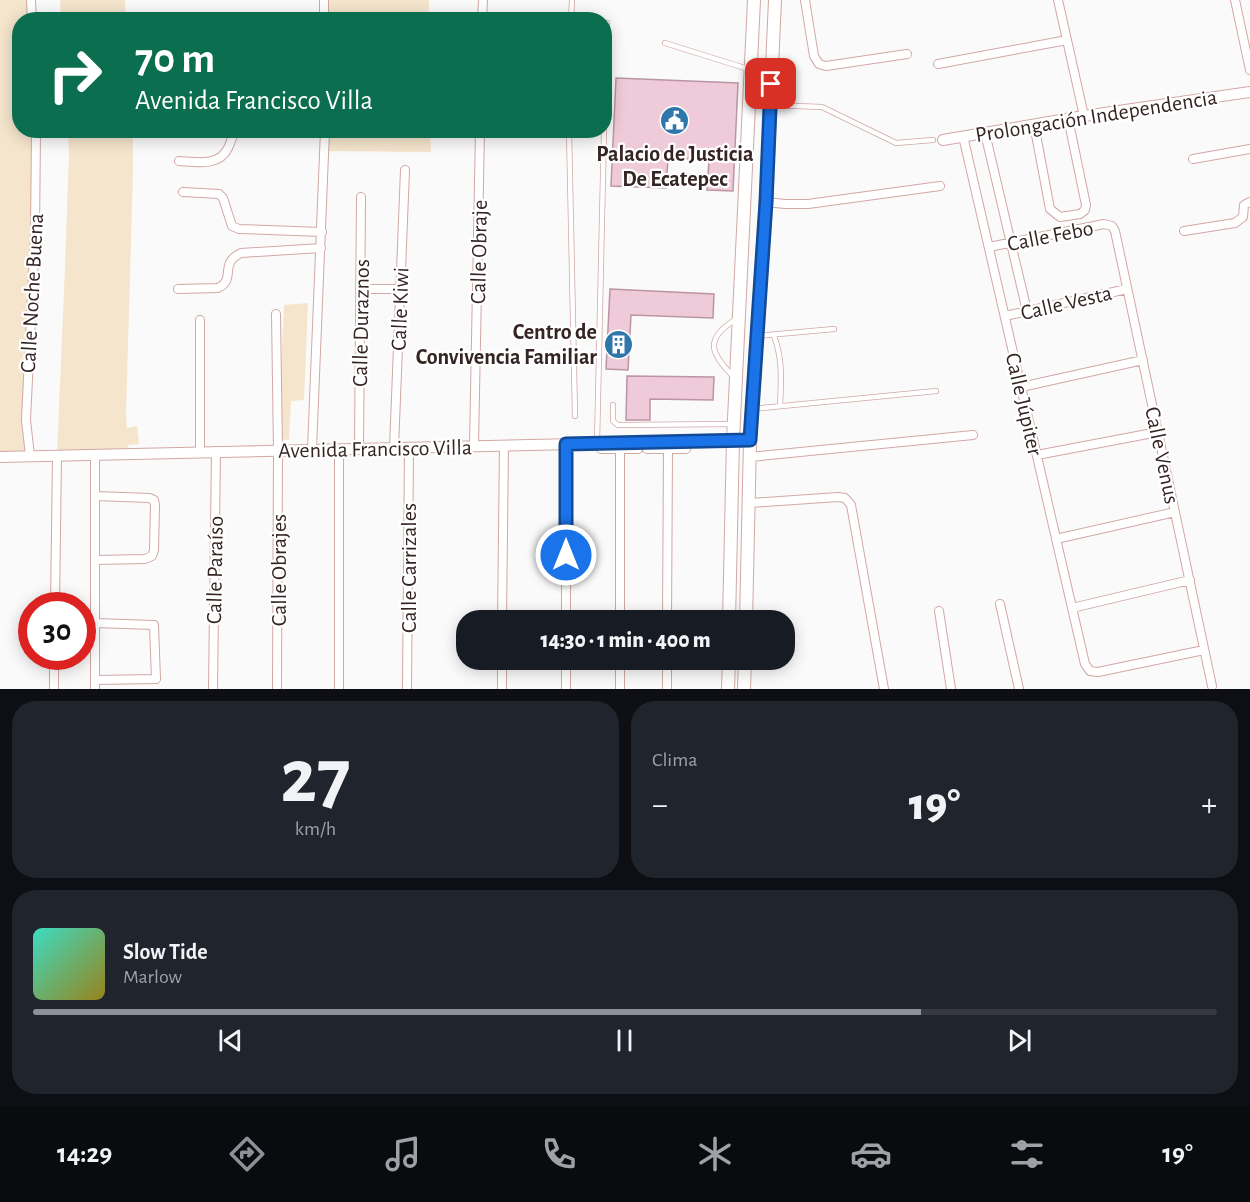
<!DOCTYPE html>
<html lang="es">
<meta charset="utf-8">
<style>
:root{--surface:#171b24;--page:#20242c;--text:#f1f3f6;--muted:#9ea1a6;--line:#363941;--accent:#8c9099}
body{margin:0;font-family:"Alegreya Sans",sans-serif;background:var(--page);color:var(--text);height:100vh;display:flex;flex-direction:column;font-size:22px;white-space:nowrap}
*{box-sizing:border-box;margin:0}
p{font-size:20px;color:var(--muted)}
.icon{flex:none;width:33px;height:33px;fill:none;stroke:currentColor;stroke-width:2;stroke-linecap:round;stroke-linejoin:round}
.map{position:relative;height:689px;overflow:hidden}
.details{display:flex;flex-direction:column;gap:12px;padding:12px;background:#0d0f14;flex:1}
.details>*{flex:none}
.top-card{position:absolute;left:12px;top:12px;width:600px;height:126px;border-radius:24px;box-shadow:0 3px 15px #0003;background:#0b6e4f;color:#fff;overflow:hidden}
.speed{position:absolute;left:18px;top:592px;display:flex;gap:12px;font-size:30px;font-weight:700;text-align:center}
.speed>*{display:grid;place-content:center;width:78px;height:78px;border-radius:50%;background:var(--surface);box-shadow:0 3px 15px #0003;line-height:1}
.speed .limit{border:9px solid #d22;background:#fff;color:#111}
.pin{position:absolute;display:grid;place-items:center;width:51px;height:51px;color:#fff;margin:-26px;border-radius:12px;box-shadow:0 3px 9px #0006}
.me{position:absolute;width:66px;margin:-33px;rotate:0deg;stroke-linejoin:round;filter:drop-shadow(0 0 4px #0008)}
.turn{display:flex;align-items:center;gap:21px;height:126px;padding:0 24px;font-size:27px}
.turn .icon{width:78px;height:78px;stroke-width:2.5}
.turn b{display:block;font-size:42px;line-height:51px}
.big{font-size:45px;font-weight:800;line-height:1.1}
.details .card{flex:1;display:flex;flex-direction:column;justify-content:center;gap:9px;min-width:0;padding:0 21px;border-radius:24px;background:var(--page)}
.details .dial{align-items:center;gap:0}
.dial b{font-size:78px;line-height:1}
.song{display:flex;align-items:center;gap:18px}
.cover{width:72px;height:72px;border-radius:9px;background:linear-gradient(135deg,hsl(170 70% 55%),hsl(50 70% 35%))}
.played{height:6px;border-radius:3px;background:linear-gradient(90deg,var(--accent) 75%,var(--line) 75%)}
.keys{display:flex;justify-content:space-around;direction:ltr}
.heat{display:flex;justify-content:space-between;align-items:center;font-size:33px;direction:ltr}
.details .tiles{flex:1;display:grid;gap:12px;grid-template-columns:1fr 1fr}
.card:last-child{grid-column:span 2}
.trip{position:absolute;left:456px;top:610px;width:339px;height:60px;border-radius:24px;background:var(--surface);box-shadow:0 3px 15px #0003;font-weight:800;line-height:60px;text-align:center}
.tabs{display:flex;height:96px;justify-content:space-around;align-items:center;background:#090b0e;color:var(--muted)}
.tabs .icon{width:42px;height:42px}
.tabs .selected{color:var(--accent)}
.tabs b{font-size:27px;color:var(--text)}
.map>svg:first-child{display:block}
.green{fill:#f5e5cd}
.building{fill:#efcad8;stroke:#bb95a3;stroke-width:1.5}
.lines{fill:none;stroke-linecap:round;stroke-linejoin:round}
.service-casing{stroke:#d1a8a5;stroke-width:6}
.minor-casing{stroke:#d1a8a5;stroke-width:10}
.tertiary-casing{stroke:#d1a8a5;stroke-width:12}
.secondary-casing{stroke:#d1a8a5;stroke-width:14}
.service{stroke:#fff;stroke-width:4.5}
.minor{stroke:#fff;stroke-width:8}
.tertiary{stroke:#fff;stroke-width:10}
.secondary{stroke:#fff;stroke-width:12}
.route-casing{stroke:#114b97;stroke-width:15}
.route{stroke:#1a73e8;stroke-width:10}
.labels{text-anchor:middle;stroke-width:4.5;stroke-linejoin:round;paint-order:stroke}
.street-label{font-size:22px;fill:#342423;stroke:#fff}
.poi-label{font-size:22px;font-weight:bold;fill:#342423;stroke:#fff}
</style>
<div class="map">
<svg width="1250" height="689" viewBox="0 0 1250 689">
<rect width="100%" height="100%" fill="#fafafa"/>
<!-- green -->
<path class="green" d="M0,0H30L32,19L20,20V130L37,131V194L30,422L35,455L0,456Z
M60,0H125L126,19H61Z
M322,0H429V19L322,20Z
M68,131H133V171L126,414L127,428L137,426L139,444L128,445L129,454L57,455L65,266L69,153Z
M322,131H430L431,152L322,151Z
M308,303L304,400L291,401L289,440L278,439L284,305Z"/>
<!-- building -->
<path class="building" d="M616,78L738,83L733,191L707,190L709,160L668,158L666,188L611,186Z
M610,289L714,294L713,318L631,315L628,370L606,369Z
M627,376L714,377L713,400L650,399V420H626Z"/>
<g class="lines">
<defs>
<path id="service" d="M571,20L572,0
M665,43L748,69
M770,105L822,107L896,143L933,140
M604,116L607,23
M569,130L575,416
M757,336L834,329
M774,336C783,359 781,382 780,406
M735,378C709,353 704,338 738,318
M613,405V421L618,425L731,424
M752,409L936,391
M597,443L604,130"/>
<path id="minor" d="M31,0L32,20
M324,0V20
M805,0L814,56L819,64L826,66L907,54
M1058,0L1084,116
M1235,0L1250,70
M482,20L483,0
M938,64L1067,40
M1034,124L1050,209L1060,217L1080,214L1085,210L1086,205L1068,118
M985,133L1027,311
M963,136L1085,664L1090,671L1098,672L1204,650
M1193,159L1250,149
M179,161C196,162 219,167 228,148C231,142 232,136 236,130
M183,192L219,194L223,198L232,226L239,229L322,232
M766,202L785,204H808L940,186
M1184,231L1235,223L1243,217L1244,205L1250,202
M989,247L1104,224L1112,226L1115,231L1212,686
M178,289L218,288C237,279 218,264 241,253L321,248
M360,289H400
M276,314L278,450L277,689
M1005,316L1127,289
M1021,387L1143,360
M566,444V621
M474,446L480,130
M359,448L361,197
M394,448L405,170
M312,449L325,130
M601,449H638
M647,449H686
M200,452V320
M1037,455L1158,432
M30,456L26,420L35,234L36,130
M750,457L973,435
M750,503L838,497L845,498L851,505L884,689
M1056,539L1175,512
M95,560L145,559L152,556L154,550L155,505L154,500L149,498L95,496
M1000,604L1019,689
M55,606L57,455
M1072,608L1190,580
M939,611L951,689
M502,621L504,445
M620,621V449
M667,621L668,449
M95,623L154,625L156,679L95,680
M566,660V689
M54,689V657
M95,689V454
M213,689L216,451
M339,689V449
M407,689L409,447
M502,689V660
M620,689V660
M667,689V660"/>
<path id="tertiary" d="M943,140L1084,116L1250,92
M0,457L750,440"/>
<path id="secondary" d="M729,621L733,440L754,0
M746,621L750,440L766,202L775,0
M728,689L729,660
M744,689L745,660"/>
</defs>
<!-- service casing -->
<use href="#service" class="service-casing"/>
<!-- minor casing -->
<use href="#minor" class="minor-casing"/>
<!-- tertiary casing -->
<use href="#tertiary" class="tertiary-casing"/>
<!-- secondary casing -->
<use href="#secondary" class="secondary-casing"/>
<!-- service -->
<use href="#service" class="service"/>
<!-- minor -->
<use href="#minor" class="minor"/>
<!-- tertiary -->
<use href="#tertiary" class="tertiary"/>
<!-- secondary -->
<use href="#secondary" class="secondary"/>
</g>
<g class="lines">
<defs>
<path id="route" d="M566,555V444L750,440L766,202L771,84"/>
</defs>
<!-- route casing -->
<use href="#route" class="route-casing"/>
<!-- route -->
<use href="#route" class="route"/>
</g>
<!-- icons -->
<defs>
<symbol id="civic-disc" viewBox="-11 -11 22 22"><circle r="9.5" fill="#2f77ab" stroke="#fff"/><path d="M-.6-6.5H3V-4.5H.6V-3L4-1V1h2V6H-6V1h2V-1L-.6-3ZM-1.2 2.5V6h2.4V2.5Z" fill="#fff"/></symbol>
<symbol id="building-disc" viewBox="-11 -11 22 22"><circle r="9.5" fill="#2f77ab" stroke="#fff"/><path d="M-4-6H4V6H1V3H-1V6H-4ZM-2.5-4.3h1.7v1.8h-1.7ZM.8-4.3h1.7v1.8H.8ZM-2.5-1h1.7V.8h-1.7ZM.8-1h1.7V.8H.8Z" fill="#fff"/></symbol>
</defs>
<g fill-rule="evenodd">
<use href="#civic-disc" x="658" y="104" width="33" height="33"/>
<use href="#building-disc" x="602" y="328" width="33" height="33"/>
</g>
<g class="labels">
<!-- street labels -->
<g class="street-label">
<text transform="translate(1096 115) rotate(-9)" y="8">Prolongación Independencia</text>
<text transform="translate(1050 235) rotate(-11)" y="8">Calle Febo</text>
<text transform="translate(478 252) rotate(-89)" y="8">Calle Obraje</text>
<text transform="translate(31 293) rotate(-87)" y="8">Calle Noche Buena</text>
<text transform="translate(1066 302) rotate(-13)" y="8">Calle Vesta</text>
<text transform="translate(399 309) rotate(-88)" y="8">Calle Kiwi</text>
<text transform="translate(360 323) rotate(-89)" y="8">Calle Duraznos</text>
<text transform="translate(1025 404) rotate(77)" y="8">Calle Júpiter</text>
<text transform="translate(375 448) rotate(-1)" y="8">Avenida Francisco Villa</text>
<text transform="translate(1163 455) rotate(78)" y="8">Calle Venus</text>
<text transform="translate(408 568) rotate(-90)" y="8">Calle Carrizales</text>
<text transform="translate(214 570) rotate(-89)" y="8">Calle Paraíso</text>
<text transform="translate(278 570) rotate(-90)" y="8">Calle Obrajes</text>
</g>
<!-- poi labels -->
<g class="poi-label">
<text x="675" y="161">Palacio de Justicia<tspan x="675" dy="25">De Ecatepec</tspan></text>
<text x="597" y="339" text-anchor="end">Centro de<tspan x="597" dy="25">Convivencia Familiar</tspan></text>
</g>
</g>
</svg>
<div class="speed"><div class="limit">30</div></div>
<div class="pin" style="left:771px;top:84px;background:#d93025"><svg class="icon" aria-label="arrive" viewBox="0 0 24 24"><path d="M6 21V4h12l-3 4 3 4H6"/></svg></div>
<svg class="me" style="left:566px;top:555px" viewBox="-20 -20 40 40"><circle r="17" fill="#1a73e8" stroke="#fff" stroke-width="3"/><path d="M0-11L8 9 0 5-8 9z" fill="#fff"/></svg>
<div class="trip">14:30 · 1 min · 400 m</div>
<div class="top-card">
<div class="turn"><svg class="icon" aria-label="right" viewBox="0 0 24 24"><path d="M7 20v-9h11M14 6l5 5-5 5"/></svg><div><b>70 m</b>Avenida Francisco Villa</div></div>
</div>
</div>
<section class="details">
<div class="tiles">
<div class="card dial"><b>27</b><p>km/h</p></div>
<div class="card"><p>Clima</p>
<div class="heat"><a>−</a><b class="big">19°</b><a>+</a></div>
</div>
<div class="card">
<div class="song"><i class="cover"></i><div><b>Slow Tide</b><p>Marlow</p></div></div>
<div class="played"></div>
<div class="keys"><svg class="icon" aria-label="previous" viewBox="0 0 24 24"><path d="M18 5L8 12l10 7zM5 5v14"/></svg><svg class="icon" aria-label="pause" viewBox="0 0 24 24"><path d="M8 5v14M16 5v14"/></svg><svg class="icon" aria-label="next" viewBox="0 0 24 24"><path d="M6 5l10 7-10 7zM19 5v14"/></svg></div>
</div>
</div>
</section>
<nav class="tabs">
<b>14:29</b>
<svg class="icon selected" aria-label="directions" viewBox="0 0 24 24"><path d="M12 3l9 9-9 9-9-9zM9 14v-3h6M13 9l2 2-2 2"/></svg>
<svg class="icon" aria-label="music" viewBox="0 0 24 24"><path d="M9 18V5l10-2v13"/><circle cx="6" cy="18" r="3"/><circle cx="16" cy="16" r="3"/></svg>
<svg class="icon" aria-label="phone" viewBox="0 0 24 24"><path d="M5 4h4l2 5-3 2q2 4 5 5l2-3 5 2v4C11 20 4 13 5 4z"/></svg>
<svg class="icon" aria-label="climate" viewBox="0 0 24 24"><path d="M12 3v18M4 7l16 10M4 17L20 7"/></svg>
<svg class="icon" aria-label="car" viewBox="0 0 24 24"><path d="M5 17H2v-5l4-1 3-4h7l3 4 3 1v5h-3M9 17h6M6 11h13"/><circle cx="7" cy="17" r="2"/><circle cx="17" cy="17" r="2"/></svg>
<svg class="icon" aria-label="filters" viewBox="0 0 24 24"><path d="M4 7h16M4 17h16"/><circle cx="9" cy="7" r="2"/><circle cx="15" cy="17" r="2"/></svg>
<b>19°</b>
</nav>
